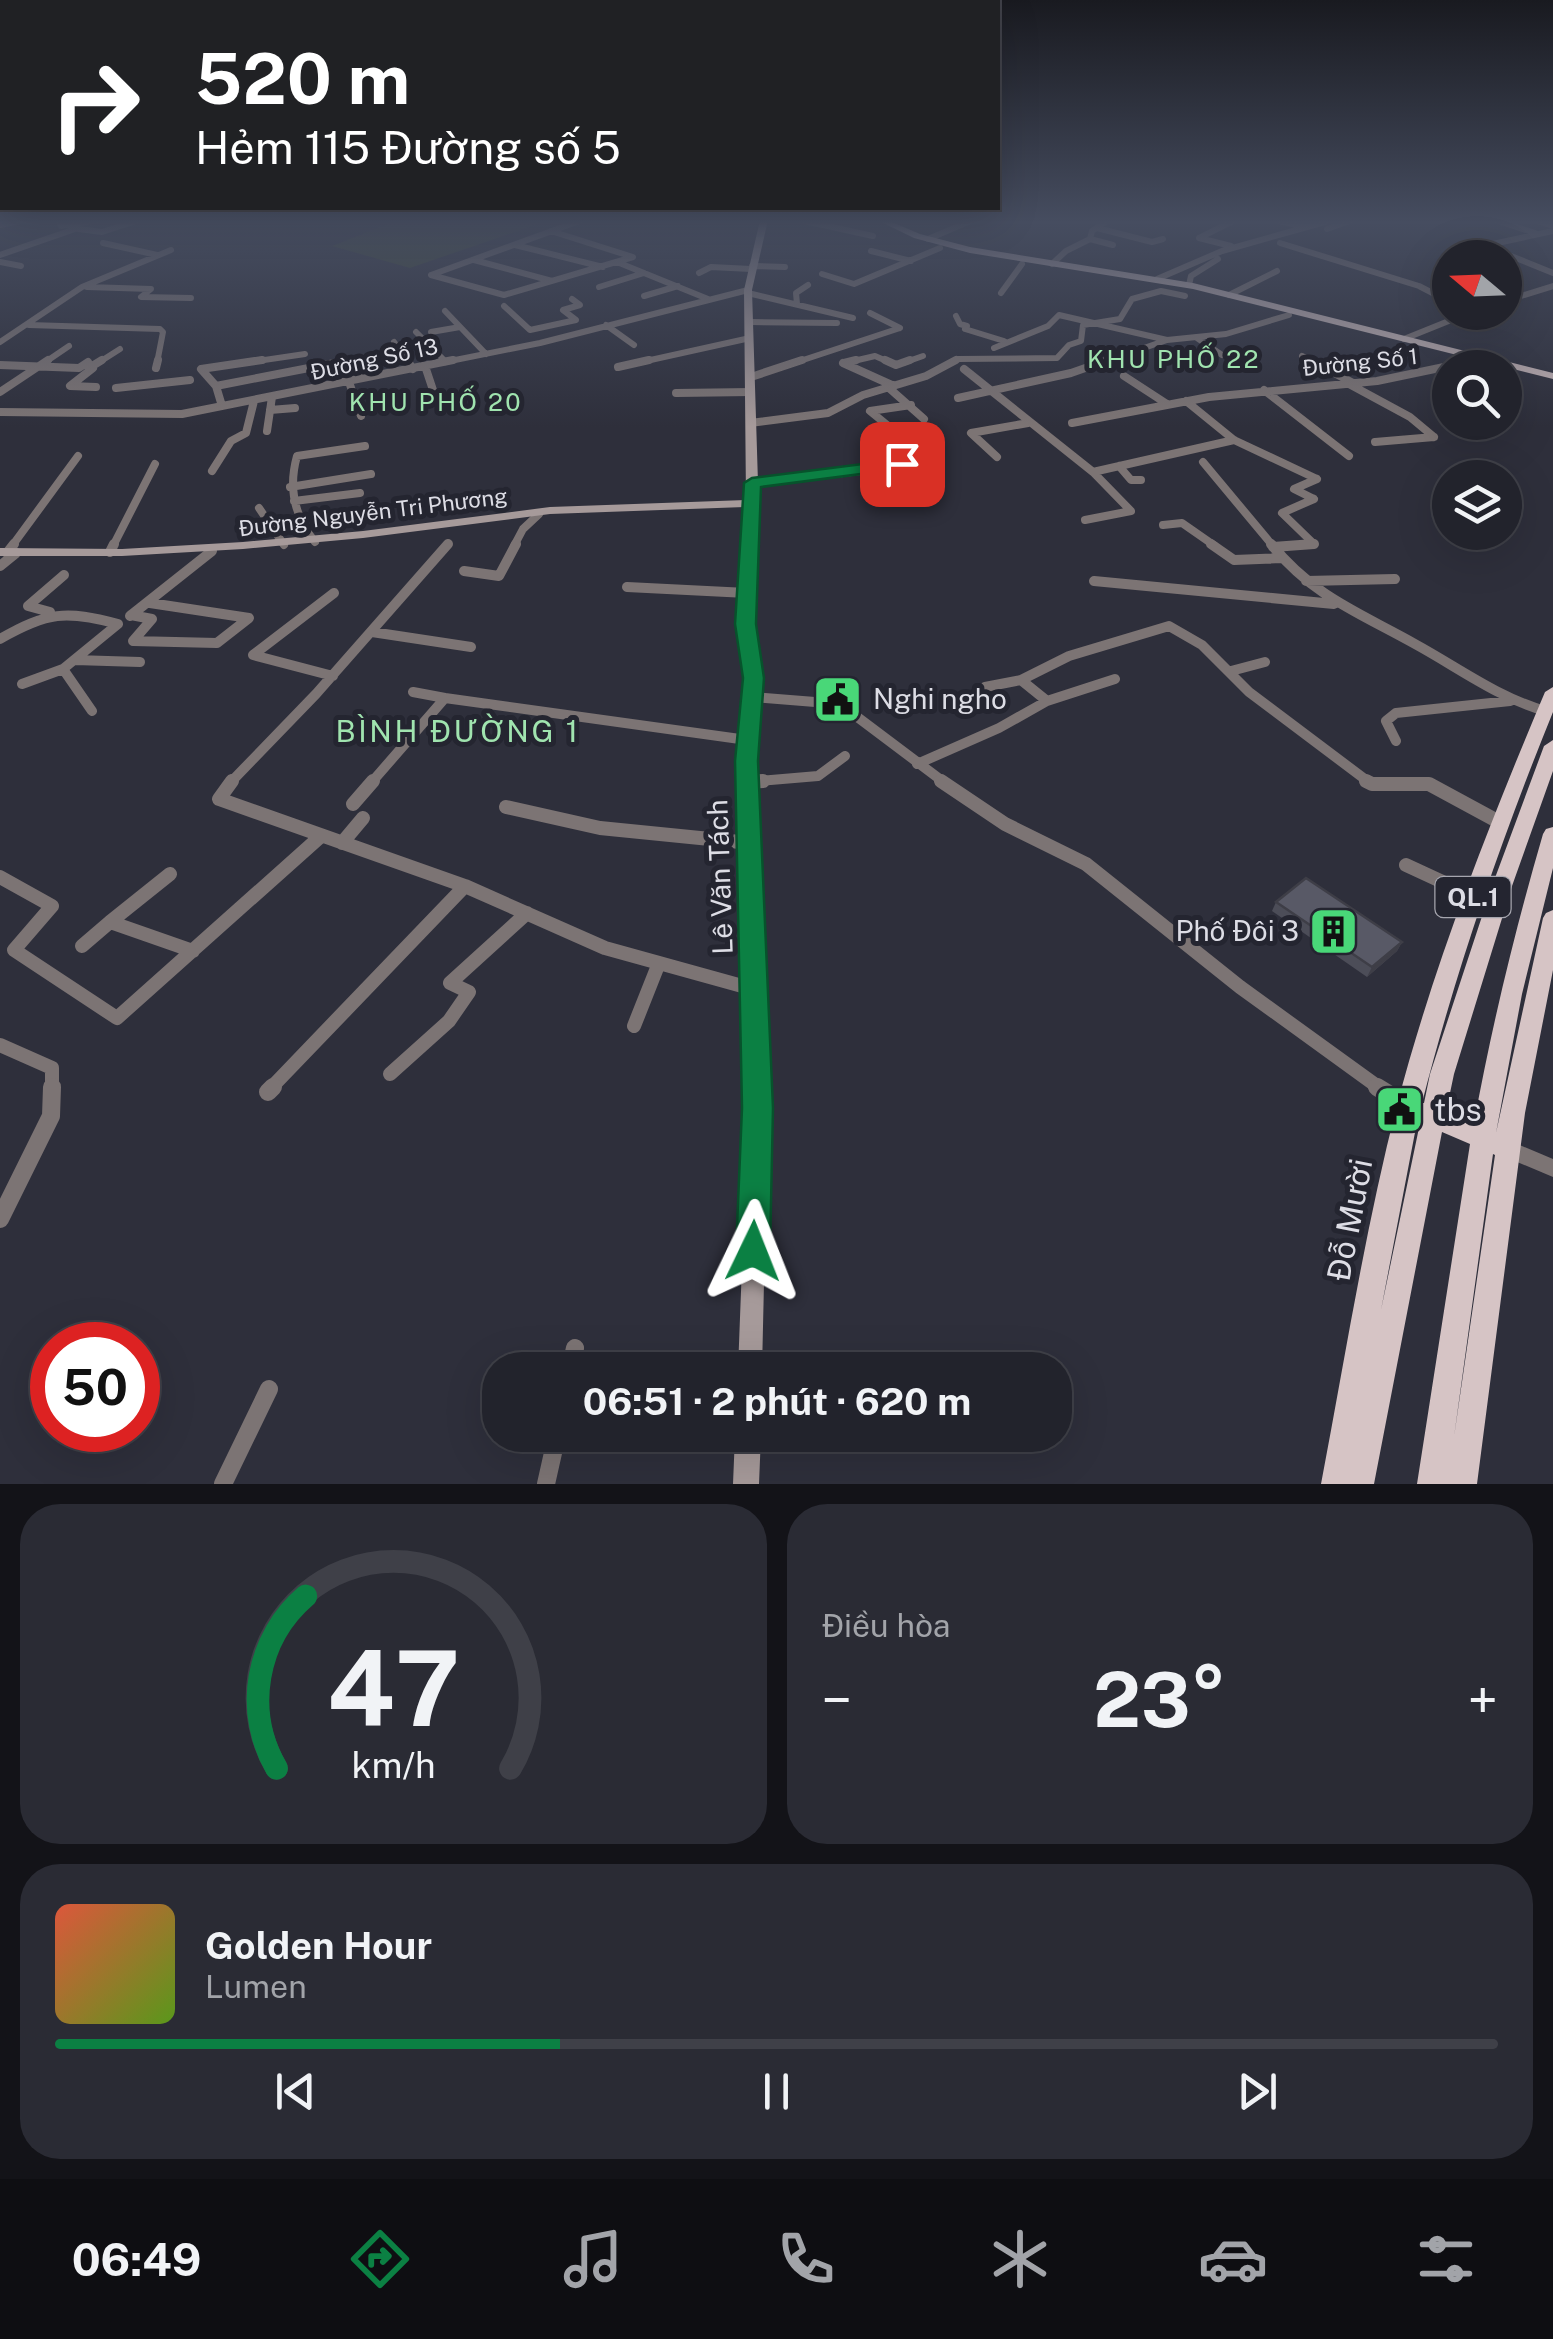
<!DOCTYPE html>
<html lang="vi">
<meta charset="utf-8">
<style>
:root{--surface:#22232c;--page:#2a2b34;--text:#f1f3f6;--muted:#a2a4a9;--line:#3f4048;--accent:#0b8043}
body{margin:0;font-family:"Public Sans",sans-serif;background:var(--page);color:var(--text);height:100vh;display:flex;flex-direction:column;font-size:38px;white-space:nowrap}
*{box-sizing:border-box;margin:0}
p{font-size:32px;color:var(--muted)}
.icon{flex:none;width:55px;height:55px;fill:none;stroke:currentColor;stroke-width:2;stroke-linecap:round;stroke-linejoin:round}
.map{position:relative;height:1484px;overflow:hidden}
.panel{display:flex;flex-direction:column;gap:20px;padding:20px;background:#131318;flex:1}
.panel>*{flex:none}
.guide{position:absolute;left:0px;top:0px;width:1000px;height:210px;box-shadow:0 10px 40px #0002,0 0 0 2px var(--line);background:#202124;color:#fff;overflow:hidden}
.needle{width:65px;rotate:289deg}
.tools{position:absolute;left:1432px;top:240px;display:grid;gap:20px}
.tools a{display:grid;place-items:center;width:90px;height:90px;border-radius:50%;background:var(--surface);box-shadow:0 10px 40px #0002,0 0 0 2px var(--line);font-size:50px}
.speed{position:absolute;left:30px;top:1322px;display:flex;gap:20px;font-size:50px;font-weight:700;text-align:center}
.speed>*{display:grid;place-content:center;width:130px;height:130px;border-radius:50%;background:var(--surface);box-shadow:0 10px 40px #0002,0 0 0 2px var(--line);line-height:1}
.speed .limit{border:15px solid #d22;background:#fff;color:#111}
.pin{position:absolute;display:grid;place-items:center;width:85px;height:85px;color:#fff;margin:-42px;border-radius:20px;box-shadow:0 5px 15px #0006}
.me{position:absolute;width:110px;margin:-55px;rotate:2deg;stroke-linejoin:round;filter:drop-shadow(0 0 8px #0008)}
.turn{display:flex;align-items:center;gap:35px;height:210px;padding:0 30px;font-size:45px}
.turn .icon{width:130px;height:130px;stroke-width:2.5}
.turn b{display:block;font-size:70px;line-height:85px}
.big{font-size:75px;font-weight:700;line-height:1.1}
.panel .widget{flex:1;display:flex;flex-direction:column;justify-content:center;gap:15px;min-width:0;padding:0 35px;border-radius:40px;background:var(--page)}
.panel .dial{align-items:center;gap:0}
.dial svg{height:260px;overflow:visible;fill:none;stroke:var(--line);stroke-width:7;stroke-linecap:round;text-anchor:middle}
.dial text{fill:var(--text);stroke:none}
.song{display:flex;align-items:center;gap:30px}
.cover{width:120px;height:120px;border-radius:15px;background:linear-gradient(135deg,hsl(10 70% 55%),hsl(90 70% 35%))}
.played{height:10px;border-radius:5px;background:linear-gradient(90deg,var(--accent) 35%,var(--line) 35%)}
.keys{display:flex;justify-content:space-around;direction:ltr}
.heat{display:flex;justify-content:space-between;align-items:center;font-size:55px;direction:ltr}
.panel .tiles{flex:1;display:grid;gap:20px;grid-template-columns:1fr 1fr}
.widget:last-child{grid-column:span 2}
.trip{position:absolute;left:482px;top:1352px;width:590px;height:100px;border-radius:40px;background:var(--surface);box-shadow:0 10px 40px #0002,0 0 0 2px var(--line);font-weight:700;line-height:100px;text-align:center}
.tab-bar{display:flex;height:160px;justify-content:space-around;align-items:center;background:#0e0e12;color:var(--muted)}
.tab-bar .icon{width:70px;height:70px}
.tab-bar .current{color:var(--accent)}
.tab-bar b{font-size:45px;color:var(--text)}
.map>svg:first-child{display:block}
.green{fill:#3c4731}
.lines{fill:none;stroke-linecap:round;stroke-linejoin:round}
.minor-far4{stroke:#7c7474;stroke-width:6}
.minor-far3{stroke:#7c7474;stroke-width:8}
.minor-far2{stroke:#7c7474;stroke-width:10}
.minor-far1{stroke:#7c7474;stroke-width:14}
.minor{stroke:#7c7474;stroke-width:18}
.tertiary{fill:#7c7474;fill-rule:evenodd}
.secondary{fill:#a69a9a;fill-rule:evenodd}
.primary{fill:#c7b7b8;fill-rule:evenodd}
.trunk{fill:#d6c4c5;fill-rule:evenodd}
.wall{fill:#4c4d58}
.shaded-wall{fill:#3e3e47}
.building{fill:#585966;stroke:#3e3e47;stroke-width:2.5}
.route{fill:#0b8043;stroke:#07532c;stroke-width:2.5}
.labels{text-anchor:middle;stroke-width:10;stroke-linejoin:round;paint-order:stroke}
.far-street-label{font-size:22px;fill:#dddde5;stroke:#242530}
.far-neighbourhood-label{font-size:25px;letter-spacing:2.5px;fill:#a0e4af;stroke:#242530}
.shield{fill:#242530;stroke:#a6a6af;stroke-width:2.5}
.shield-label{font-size:25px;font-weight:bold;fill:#dddde5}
.poi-label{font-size:28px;fill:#dddde5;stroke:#242530;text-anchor:start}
.street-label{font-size:28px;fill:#dddde5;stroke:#242530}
.neighbourhood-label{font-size:30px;letter-spacing:2.5px;fill:#a0e4af;stroke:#242530}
.near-poi-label{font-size:32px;fill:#dddde5;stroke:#242530;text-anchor:start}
.near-street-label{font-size:32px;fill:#dddde5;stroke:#242530}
</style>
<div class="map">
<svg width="1553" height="1484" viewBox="0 0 1553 1484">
<rect width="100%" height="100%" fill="#2e2f3b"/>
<!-- green -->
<path class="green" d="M398,220H534L544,222L410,268L332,246Z"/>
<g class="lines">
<!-- minor-far4 -->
<path class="minor-far4" d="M58,220L61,226L98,220
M800,220L873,236
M1273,220L1307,227
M1495,220L1535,233
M1535,220L1553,226
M0,225L25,220
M71,228L102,232L139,220
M1097,228L1152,242L1163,239
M1327,229L1352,220
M928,239L973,220
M1090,239L1113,245
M103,243L157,255
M1280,243L1419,286L1450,302
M515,245L603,267
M1484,245L1553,273
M1488,245L1553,231
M1231,246L1199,238L1235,220
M871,251L911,261
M0,255L75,229
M474,260L552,281
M0,262L21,266
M617,262L708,299
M1052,264L1066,251L1090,239L1092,231L1108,220
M752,266L785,267
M699,273L711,267L751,269
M822,274L854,284L940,248
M431,275L504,295L633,257L551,231
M431,275L582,220
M1157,279L1222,251L1332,220
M1189,285L1191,276L1218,259
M87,287L151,289L141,297L191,298
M599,287L644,273
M748,293L853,318
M1001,293L1022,264
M1229,295L1277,271
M644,296L678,286
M1505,301L1553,286
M797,304L796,293L808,285
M504,306L530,330L576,320L563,310L580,305L572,299
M445,311L486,354
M870,313L900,328
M956,316L960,324L967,326L965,329L1004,341
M751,322L837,323
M29,325L160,329L163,332L157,363
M606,325L634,345
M416,332L446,362
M431,332L460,327
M1197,338L1222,355
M1404,339L1471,312
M0,342L82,287L171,250
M394,342L409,363
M994,348L1048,326L1059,315L1167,340
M1302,356L1315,363
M44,363L69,346
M98,363L120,349
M244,363L305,354
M337,363L398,351
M440,363L540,343L748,290
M637,363L750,338
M794,363L900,328
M845,363L875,356L891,363
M903,363L923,356
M951,363L958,359L1057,358L1069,345L1081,341L1083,325L1120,319L1132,299L1161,291L1185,296
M1101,363L1167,340L1226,334L1289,315
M1465,363L1473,361"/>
<!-- minor-far3 -->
<path class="minor-far3" d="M407,360L413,369
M885,360L896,365L910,360
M1310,360L1353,383
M843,363L894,386
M844,363L856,360
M0,365L79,368L88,362
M425,366L433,390
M618,367L649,360
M89,368L102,360
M93,368L70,386L96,387
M156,368L158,360
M964,369L1093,472L1234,440
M1124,376L1167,404
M751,377L802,360
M349,382L361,416
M1349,384L1410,417L1434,437
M216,386L350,360
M116,388L190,380
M889,388L924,419
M1264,390L1349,456
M0,392L48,360
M676,393L751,392
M958,398L1071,373L1108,360
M1186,401L1234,440L1317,479
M222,406L216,386L201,369L262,360
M270,410L295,408
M0,412L182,414L453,360
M750,423L828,413L863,395L926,376L956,360
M1072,423L1209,397L1377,381L1473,361
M267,431L272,397
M1375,442L1434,437
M997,457L971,433L1028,423
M1203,462L1273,546
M1119,466L1131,480H1141
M212,471L231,441L246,433L254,401
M752,483L924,464L914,447L870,411L911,405
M290,487L371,474
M1314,499L1294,489L1317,479
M294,501L360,493
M259,508L284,545
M1085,520L1131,511L1093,472
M1163,525L1182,523L1215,546
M315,542C294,516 288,488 297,456L365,446
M12,546L78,456
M113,546L155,464
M514,546L523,529L539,514
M1285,546L1314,544L1282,513L1314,499"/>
<!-- minor-far2 -->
<path class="minor-far2" d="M1211,544L1234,560L1281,558
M1271,544C1314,597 1358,612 1415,644C1459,668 1497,697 1545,711
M1273,547L1314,544
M110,552L114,544
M7,553L14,544
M0,566L16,553
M464,571L499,576L516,544
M1094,581L1334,604
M1306,581L1395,579
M627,587L747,593
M50,612L28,606L64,575
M131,615L152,619L133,641L217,643L249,618L150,603
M130,616L212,551
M372,632L471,647
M0,639C47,612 66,610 118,624L63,669L92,711
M75,660L140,662
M1231,671L1265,662
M333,676L253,655L334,593
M22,684L63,669
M985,687L1021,680
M413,692L445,698
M753,697L840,704L945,783
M1047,701L1115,679
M1396,741L1386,721L1396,713L1510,701
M917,764L999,728L1047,701L1021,680L1069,656L1169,626L1202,645L1249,692L1370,783
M747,782L818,776L845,756
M230,783L316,694L448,544
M371,783L445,698L747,740"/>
<!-- minor-far1 -->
<path class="minor-far1" d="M232,781L219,799L465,886L605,948L753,989
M941,781L1005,824L1086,864L1240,987L1381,1089
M1366,781L1372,784H1429L1501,823
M747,782L763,781
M353,804L373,781
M506,807L600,828L750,843
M342,843L363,818
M1406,865L1473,896
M170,874L110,922L193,951
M0,877L52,906L14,950L117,1018L321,836
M82,946L110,922
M634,1026L659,963
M0,1045L52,1068V1089
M390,1074L449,1021L469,992L450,983L527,913
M270,1089L465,886"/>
<!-- minor -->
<path class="minor" d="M1377,1087L1408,1106
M268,1092L273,1087
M0,1219L51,1116L52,1087
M570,1370L575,1348
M223,1484L269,1389
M546,1484L557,1435"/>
<!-- tertiary -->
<path class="tertiary" d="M1510,1141L1553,1159V1177L1503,1156L1500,1150L1503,1144Z"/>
<!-- secondary -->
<path class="secondary" d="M760,220H768L752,290L758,483L753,624L760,677L755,782L768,1108L762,1370H738L748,1108L739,782L746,677L739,624L745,507L550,514L363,538L243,549L122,556H0V548L122,549L243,542L363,531L550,507L746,500L744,290Z
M735,1435H761L759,1484H733Z"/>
<!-- primary -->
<path class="primary" d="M877,220H887L920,234L970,247L1193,283L1553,373V379L1193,289L970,253L914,238Z"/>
<!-- trunk -->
<path class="trunk" d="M1553,687V712C1501,840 1456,970 1422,1103H1424L1430,1074L1492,886L1544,746L1553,740V771L1512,886L1454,1074L1446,1112L1474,1123C1492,1025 1515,930 1543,834L1546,829L1553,827V868L1522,994L1496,1133L1543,918L1546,913L1553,910V970L1525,1113L1477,1484H1417L1470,1144L1442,1132L1374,1484H1321C1345,1358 1365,1230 1397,1105C1434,964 1488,827 1545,692ZM1417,1122L1420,1123L1381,1310ZM1493,1154L1495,1155L1454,1437Z"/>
</g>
<!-- wall -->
<path class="wall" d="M1276,902L1402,942L1397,951L1367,977L1272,911Z"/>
<!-- shaded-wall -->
<path class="shaded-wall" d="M1402,942L1397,951L1367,977L1372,967Z"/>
<!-- building -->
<path class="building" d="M1306,878L1402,942L1372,967L1276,902Z"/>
<!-- sky -->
<linearGradient id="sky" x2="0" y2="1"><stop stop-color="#191a20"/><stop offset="0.52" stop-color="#464d60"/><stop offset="1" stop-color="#464d60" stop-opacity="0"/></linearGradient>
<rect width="1553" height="427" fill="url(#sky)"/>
<!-- route -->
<path class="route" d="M902,459L910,464L907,468L761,487L756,624L764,678L758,761L773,1108L770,1251L765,1263L753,1268L741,1263L736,1251L742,1108L735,761L743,678L735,624L744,483L752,478Z"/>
<!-- icons -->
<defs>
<symbol id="civic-square" viewBox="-11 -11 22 22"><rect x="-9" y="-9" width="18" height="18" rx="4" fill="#49d778" stroke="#242530"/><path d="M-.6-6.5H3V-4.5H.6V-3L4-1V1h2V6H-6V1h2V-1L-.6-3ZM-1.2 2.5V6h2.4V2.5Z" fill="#111"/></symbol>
<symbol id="building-square" viewBox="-11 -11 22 22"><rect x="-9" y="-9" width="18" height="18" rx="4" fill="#49d778" stroke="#242530"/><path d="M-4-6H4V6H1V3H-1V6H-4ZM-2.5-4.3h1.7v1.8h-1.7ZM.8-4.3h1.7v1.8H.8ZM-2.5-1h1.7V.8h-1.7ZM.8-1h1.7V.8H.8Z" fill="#111"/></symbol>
</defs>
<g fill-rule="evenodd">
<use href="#civic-square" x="810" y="672" width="55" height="55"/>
<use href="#building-square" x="1306" y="904" width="55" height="55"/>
<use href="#civic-square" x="1372" y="1082" width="55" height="55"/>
</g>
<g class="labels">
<!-- far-street labels -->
<g class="far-street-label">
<text transform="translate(374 359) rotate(-12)" y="8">Đường Số 13</text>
<text transform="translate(1360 362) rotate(-6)" y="8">Đường Số 1</text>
<text transform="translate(373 512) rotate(-7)" y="8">Đường Nguyễn Tri Phương</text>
</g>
<!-- far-neighbourhood labels -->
<g class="far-neighbourhood-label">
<text x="1174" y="368">KHU PHỐ 22</text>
<text x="436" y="411">KHU PHỐ 20</text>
</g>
<!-- shield labels -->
<rect class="shield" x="1435.5" y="877" width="75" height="40" rx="8"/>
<g class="shield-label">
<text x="1473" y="906">QL.1</text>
</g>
<!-- poi labels -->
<g class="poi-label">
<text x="873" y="709">Nghi ngho</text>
<text x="1299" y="941" text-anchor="end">Phố Đôi 3</text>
</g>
<!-- street labels -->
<g class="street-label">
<text transform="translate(720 877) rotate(-92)" y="10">Lê Văn Tách</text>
</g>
<!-- neighbourhood labels -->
<g class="neighbourhood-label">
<text x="458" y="742">BÌNH ĐƯỜNG 1</text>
</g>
<!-- near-poi labels -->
<g class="near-poi-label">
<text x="1434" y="1121">tbs</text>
</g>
<!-- near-street labels -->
<g class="near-street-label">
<text transform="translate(1350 1220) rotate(-79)" y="11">Đỗ Mười</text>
</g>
</g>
</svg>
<div class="tools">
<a><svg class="needle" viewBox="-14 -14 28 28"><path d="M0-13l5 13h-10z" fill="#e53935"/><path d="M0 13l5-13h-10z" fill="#a2a4a9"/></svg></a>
<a><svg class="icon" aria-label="search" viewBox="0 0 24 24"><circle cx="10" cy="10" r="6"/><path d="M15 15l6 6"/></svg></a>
<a><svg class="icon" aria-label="layers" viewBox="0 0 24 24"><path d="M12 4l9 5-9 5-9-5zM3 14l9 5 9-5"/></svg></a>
</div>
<div class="speed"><div class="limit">50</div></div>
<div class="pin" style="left:902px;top:464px;background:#d93025"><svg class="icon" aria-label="arrive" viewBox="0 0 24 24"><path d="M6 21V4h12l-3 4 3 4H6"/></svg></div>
<svg class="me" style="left:753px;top:1251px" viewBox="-20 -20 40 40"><path d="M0-17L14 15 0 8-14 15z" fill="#0b8043" stroke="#fff" stroke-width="4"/></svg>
<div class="trip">06:51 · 2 phút · 620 m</div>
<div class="guide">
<div class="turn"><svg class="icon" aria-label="right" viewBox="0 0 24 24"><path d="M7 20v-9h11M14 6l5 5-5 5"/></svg><div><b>520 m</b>Hẻm 115 Đường số 5</div></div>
</div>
</div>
<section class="panel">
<div class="tiles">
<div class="widget dial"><svg viewBox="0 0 100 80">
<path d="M14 69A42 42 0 1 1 86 69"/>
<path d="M14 69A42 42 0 0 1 23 16" stroke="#0b8043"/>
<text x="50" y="56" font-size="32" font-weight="700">47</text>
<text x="50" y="72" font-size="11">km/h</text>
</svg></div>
<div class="widget"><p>Điều hòa</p>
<div class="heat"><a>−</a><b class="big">23°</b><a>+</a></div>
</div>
<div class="widget">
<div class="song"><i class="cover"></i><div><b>Golden Hour</b><p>Lumen</p></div></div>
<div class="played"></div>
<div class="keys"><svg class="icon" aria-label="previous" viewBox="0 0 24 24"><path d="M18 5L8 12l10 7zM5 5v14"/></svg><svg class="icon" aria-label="pause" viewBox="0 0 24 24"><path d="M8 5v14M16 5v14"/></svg><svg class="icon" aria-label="next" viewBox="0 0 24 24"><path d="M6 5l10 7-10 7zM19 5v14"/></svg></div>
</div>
</div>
</section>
<nav class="tab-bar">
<b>06:49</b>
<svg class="icon current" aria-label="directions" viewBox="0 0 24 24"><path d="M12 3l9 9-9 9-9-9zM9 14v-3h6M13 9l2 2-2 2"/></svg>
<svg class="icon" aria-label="music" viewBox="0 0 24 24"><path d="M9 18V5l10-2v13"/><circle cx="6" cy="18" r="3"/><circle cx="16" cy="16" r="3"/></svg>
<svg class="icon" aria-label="phone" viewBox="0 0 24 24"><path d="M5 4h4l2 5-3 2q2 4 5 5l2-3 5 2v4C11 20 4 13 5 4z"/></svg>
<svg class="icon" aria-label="climate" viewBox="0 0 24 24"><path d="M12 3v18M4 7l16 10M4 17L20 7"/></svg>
<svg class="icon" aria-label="car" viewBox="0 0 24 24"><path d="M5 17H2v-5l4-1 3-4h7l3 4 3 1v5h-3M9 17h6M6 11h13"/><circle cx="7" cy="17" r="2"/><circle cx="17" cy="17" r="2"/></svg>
<svg class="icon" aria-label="filters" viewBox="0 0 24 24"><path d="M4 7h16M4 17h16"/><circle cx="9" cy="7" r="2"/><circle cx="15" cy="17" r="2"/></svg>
</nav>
